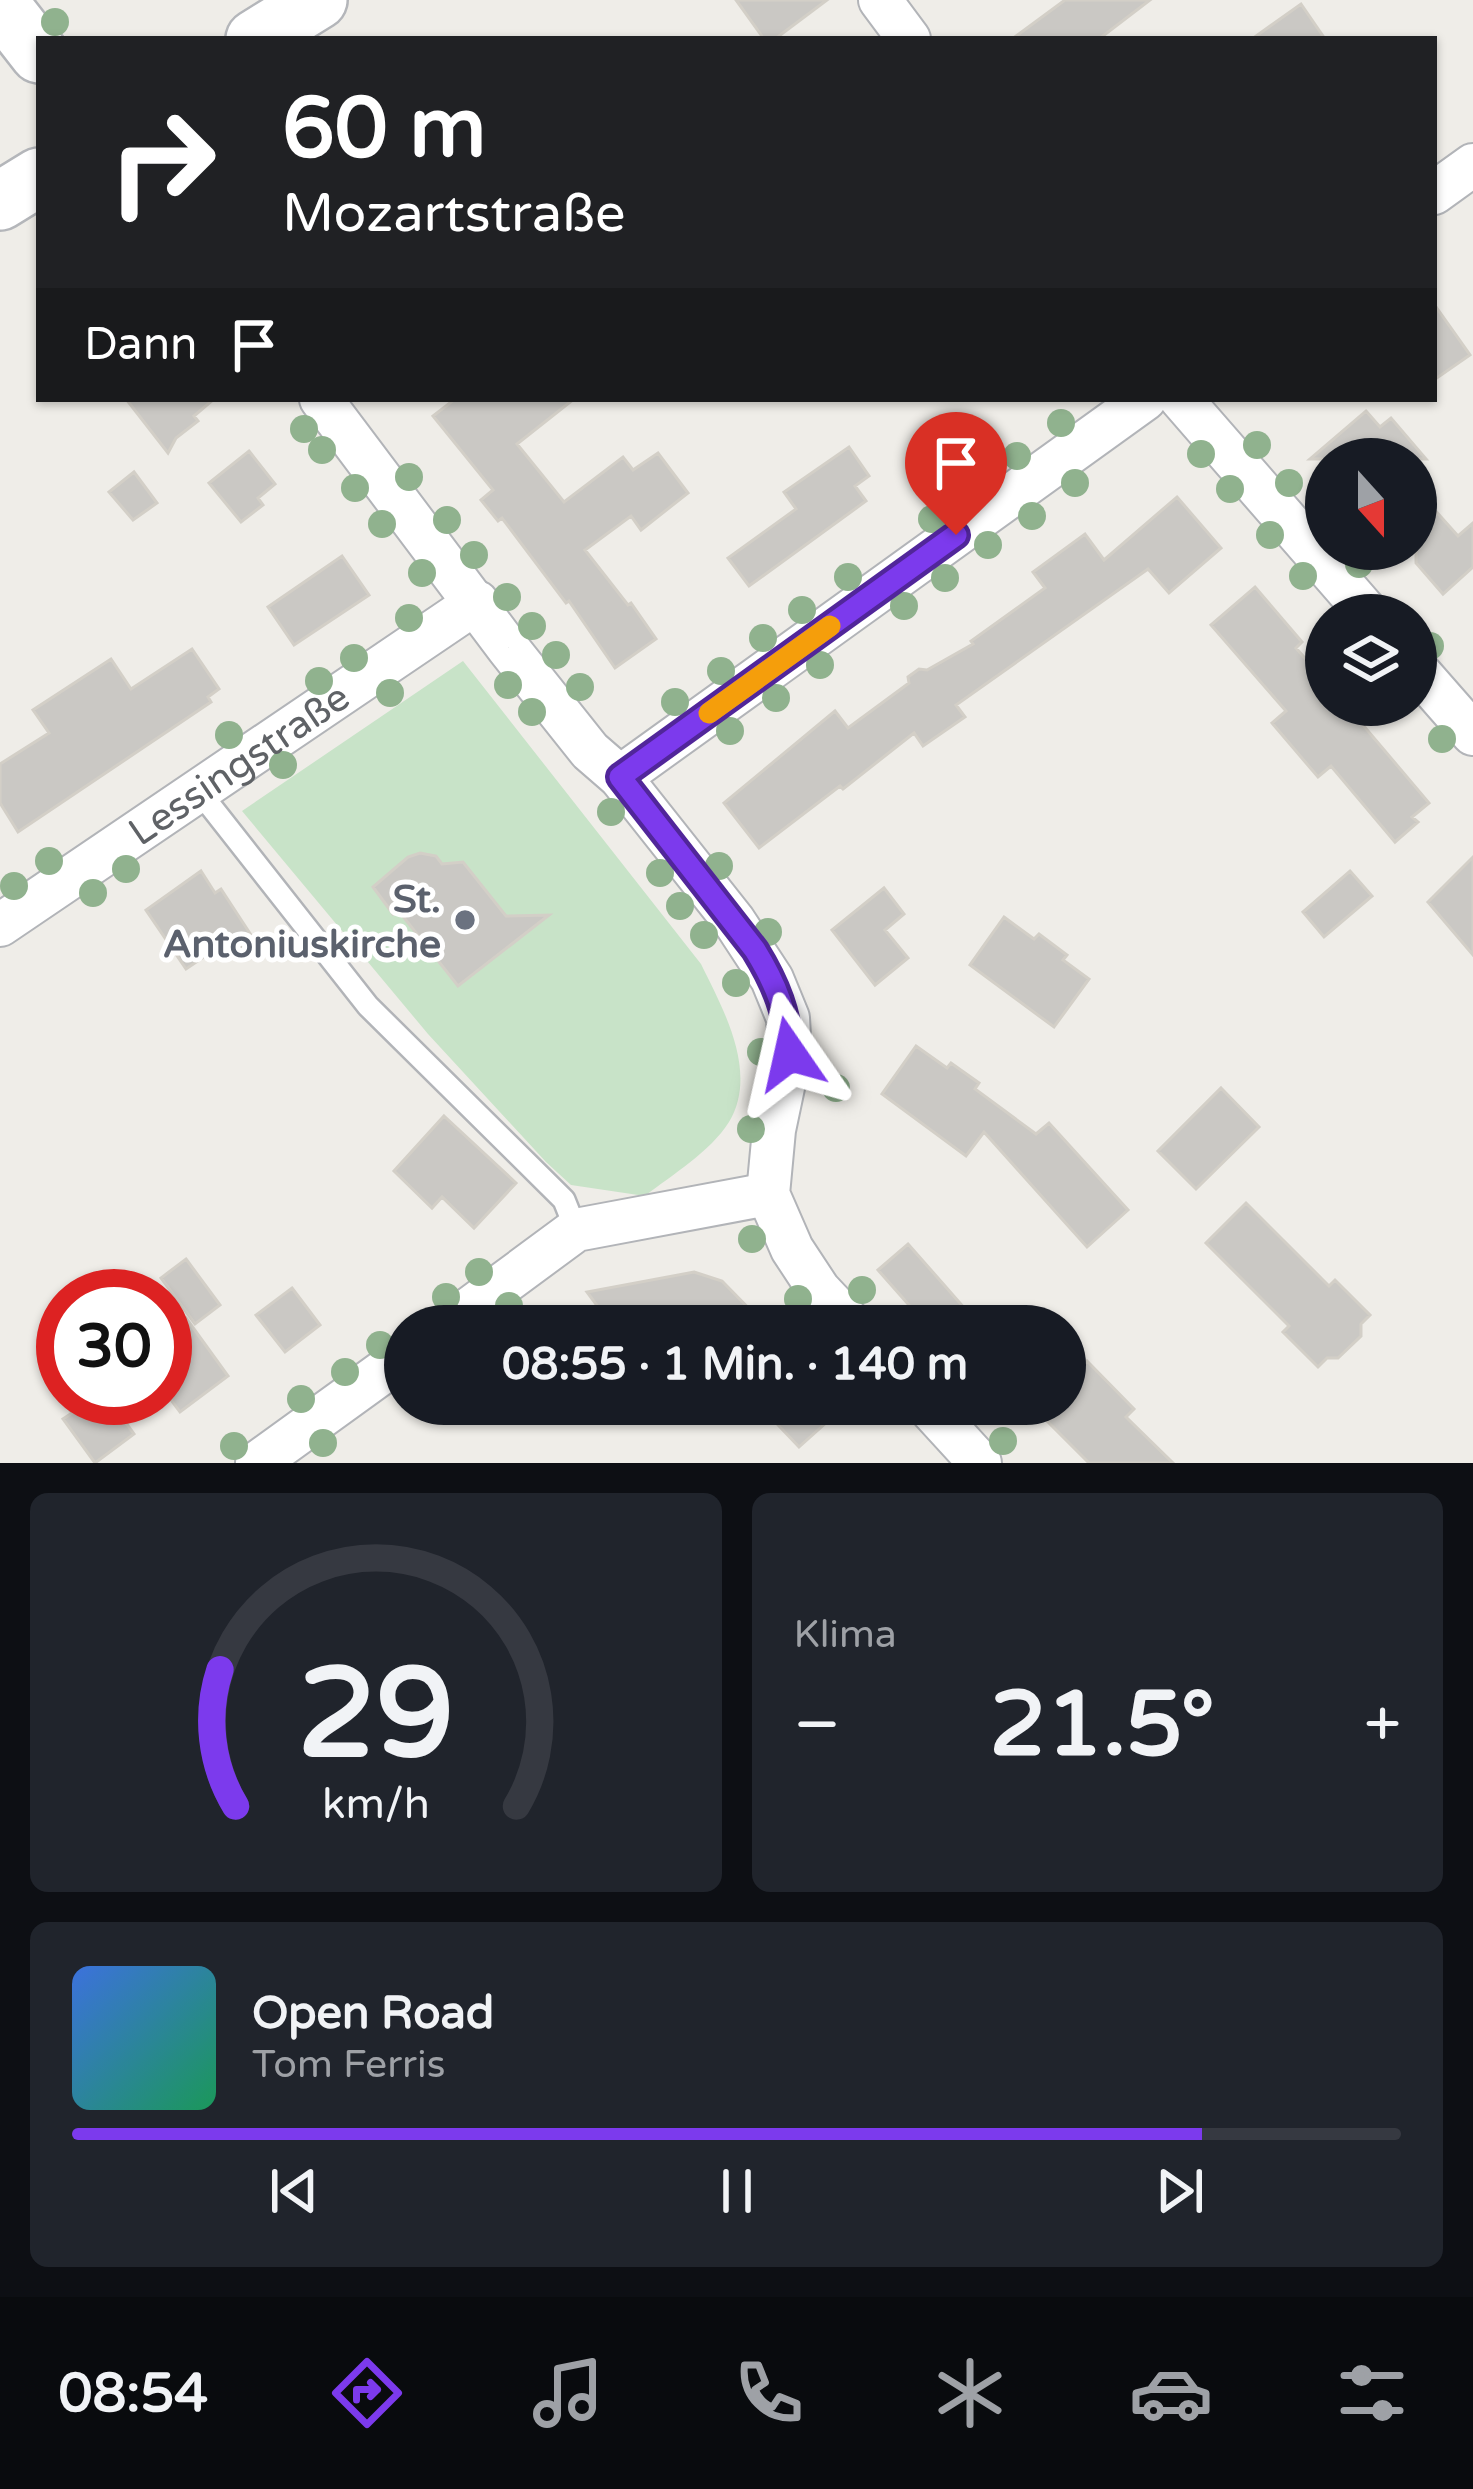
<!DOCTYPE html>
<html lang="de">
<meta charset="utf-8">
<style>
:root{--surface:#171b24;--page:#20242c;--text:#f1f3f6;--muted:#9ea1a6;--line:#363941;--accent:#7c3aed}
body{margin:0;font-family:"Varela Round",sans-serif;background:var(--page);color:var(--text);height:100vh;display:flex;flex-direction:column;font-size:45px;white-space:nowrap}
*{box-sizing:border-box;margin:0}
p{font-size:39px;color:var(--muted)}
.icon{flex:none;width:66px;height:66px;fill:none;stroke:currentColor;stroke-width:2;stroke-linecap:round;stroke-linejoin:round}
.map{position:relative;height:1463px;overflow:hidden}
.drawer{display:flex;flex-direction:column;gap:30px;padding:30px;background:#0d0f14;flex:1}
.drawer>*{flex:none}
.top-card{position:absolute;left:36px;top:36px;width:1401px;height:366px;border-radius:0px;box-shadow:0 3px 9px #0004;background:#202124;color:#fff;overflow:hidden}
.needle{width:78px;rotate:159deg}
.fabs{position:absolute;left:1305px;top:438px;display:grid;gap:24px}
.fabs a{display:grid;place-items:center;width:132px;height:132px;border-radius:50%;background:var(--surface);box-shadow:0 3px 9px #0004;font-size:60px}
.speed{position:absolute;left:36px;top:1269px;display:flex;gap:24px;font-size:60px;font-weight:700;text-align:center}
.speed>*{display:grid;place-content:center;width:156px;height:156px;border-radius:50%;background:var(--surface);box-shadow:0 3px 9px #0004;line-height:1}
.speed .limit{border:18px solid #d22;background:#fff;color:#111}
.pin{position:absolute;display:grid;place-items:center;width:102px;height:102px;color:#fff;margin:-123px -51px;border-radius:50% 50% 50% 0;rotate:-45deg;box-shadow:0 0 12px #0007}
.pin .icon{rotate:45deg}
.me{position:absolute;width:132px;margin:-66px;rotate:349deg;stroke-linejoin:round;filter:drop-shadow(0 0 9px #0008)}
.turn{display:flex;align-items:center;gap:42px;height:252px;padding:0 48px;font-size:54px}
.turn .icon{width:156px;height:156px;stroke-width:2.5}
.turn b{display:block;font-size:84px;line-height:102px}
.then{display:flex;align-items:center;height:114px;padding:0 48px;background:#0003;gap:24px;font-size:45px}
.big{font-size:90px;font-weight:700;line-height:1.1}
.drawer .card{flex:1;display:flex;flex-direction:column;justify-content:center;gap:18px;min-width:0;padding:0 42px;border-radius:18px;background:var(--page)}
.drawer .dial{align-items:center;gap:0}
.dial svg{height:312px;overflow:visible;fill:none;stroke:var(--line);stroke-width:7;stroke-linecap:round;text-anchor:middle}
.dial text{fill:var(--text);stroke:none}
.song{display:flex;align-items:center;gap:36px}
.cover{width:144px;height:144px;border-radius:18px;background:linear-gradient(135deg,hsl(220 70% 55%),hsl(150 70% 35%))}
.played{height:12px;border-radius:6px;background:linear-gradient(90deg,var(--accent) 85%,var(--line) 85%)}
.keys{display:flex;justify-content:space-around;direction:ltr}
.heat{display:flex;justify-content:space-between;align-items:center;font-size:66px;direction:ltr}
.drawer .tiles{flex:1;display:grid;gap:30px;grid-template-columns:1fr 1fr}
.card:last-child{grid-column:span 2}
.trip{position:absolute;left:384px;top:1305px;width:702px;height:120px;border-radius:60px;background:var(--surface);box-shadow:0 3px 9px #0004;font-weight:700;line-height:120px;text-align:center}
.dock{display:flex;height:192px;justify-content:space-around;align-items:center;background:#090b0e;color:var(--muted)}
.dock .icon{width:84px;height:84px}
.dock .selected{color:var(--accent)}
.dock b{font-size:54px;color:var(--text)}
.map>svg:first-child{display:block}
.green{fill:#c8e3c8}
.building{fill:#cac8c4;stroke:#d3cfc7;stroke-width:3}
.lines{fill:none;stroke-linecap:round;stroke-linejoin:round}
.lane-casing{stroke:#b2b4b8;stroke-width:26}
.street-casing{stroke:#b2b4b8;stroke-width:46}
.secondary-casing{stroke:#b4b6ba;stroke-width:62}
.lane{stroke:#fff;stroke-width:21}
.street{stroke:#fff;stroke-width:42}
.secondary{stroke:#fff;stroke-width:57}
.tree{fill:#90b28e}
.route-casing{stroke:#51269a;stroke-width:30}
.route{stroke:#7c3aed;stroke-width:21}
.slow{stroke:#f59e0b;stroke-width:21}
.worship-dot{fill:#6b7280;stroke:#fff;stroke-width:4.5}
.labels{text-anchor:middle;stroke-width:10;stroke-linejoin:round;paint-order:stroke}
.street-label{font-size:39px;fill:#5f6266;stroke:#fff}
.worship-label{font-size:39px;font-weight:bold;fill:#5b616d;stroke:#fff;text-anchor:end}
</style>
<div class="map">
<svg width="1473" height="1463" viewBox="0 0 1473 1463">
<rect width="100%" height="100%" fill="#efede8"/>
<!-- green -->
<path class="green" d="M463,661L701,964C723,1009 759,1072 729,1122C710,1152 673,1174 645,1196L571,1185L546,1162L428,1034L242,811Z"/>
<!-- building -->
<path class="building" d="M736,0H827L775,39H764Z
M1065,0H1150L1099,39H1012Z
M1301,4L1325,39H1252Z
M1434,304L1470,355L1434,380Z
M126,399H214L194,416L198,421L176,438L168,453Z
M455,399H574L517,444L564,502L623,457L633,470L658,453L688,493L641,530L631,516L585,550L628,605L631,603L656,639L615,668L569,601L566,603L502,518L498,521L481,500L493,490L433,416Z
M1366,411L1380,427L1391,418L1426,459H1310Z
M849,447L869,476L855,486L866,501L749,586L728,558L796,509L784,492Z
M249,451L275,484L258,498L263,505L241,522L209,483Z
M134,472L157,503L133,520L109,492Z
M1416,489L1458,536L1473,523V567L1443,594L1416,563Z
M1177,497L1221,548L1169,593L1148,569L956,705L965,717L923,746L914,733L843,789L840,786L759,848L724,803L835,711L848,728L909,683L908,677L919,669L927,670L973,644L971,641L1045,588L1033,572L1085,534L1104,560Z
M342,556L369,595L294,645L268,607Z
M1255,587L1302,642L1296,648L1326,682V705H1346L1429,803L1412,817L1418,822L1395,842L1331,766L1318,777L1272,723L1286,711L1211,625Z
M192,649L219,689L208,697L211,702L18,832L0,803V764L49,733L33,710L111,659L131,689Z
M420,853L436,856L442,864L463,862L506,916L549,915L458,986L398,910L393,914L373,887L408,857Z
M1473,857V955L1428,902Z
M201,871L215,893L221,889L253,938L230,954L223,944L186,969L146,910Z
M1350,871L1372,896L1324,937L1303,912Z
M884,888L904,914L885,930L908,958L875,985L832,930Z
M1004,917L1034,939L1039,934L1067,955L1063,960L1089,979L1054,1027L970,965Z
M916,1046L947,1068L951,1063L979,1083L975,1089L1036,1134L1049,1123L1128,1210L1087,1247L984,1132L966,1156L882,1094Z
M1221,1088L1259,1127L1196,1189L1158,1151Z
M444,1116L516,1183L474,1228L442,1197L432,1208L394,1171Z
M1246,1203L1329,1286L1335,1280L1370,1315L1361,1324V1336L1338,1358H1327L1318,1367L1283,1332L1289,1326L1206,1243Z
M908,1244L945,1286L980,1326H927L916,1313L878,1270Z
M186,1259L220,1305L195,1324L161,1278Z
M694,1272L722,1281L766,1326H612L587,1292Z
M292,1288L320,1325L285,1352L256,1315Z
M186,1318L228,1376L180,1412L165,1392V1333Z
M1087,1361L1134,1409L1126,1417L1173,1463H1089L1030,1404H1065V1383Z
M61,1398H108L134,1434L95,1463L63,1419L72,1413Z
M758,1404H847L799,1447Z"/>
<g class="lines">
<defs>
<path id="lane" d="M198,790L368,1006L564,1200L576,1230"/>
<g id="street">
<path d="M880,0L909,39"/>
<path d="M1434,193L1473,165"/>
<path d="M321,399L508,648L590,751L620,777L734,921L772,979L788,1018L790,1054L774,1130L768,1194L792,1249L819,1290L853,1326"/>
<path d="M1181,399L1369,615"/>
<path d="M1416,669L1473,734"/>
<path d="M620,777L1145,399"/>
<path id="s1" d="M0,925L477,602"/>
<path d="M446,1326L576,1230L768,1194"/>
<path d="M926,1404L980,1463"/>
<path d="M257,1463L405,1356"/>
</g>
<path id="secondary" d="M0,4L39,54
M255,39L318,0
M0,201L39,177"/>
</defs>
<!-- lane casing -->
<use href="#lane" class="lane-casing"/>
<!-- street casing -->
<use href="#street" class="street-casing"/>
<!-- secondary casing -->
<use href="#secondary" class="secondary-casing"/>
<!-- lane -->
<use href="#lane" class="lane"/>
<!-- street -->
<use href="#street" class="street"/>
<!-- secondary -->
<use href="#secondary" class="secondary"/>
</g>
<!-- trees -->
<g class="tree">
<circle cx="55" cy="22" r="14"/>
<circle cx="1061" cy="423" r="14"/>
<circle cx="304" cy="429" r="14"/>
<circle cx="1257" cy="445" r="14"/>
<circle cx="322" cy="450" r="14"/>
<circle cx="1201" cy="454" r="14"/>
<circle cx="1017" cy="456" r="14"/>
<circle cx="409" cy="477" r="14"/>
<circle cx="1075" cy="483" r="14"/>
<circle cx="1289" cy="483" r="14"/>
<circle cx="355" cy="488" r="14"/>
<circle cx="975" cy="488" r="14"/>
<circle cx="1230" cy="489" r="14"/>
<circle cx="1032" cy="516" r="14"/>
<circle cx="932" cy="519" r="14"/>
<circle cx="447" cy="520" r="14"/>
<circle cx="382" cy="524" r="14"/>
<circle cx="1270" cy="535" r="14"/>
<circle cx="988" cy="545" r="14"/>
<circle cx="474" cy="555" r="14"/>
<circle cx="1359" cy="564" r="14"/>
<circle cx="422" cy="573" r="14"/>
<circle cx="1303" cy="576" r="14"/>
<circle cx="848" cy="577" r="14"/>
<circle cx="945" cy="578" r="14"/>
<circle cx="507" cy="597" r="14"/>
<circle cx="904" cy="606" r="14"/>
<circle cx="802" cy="610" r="14"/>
<circle cx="409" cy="618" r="14"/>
<circle cx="532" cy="626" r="14"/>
<circle cx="763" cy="638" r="14"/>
<circle cx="1430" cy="646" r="14"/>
<circle cx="556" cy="655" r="14"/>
<circle cx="354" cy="658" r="14"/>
<circle cx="820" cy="665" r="14"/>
<circle cx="721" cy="671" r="14"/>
<circle cx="319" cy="681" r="14"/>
<circle cx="508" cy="685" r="14"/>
<circle cx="580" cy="687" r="14"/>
<circle cx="390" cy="693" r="14"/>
<circle cx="776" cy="698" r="14"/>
<circle cx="675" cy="702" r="14"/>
<circle cx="532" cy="712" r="14"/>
<circle cx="730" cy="731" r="14"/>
<circle cx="229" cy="735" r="14"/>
<circle cx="1442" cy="739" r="14"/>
<circle cx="283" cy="765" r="14"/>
<circle cx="611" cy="812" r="14"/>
<circle cx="49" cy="861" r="14"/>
<circle cx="719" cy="866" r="14"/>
<circle cx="126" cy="869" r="14"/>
<circle cx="660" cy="873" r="14"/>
<circle cx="14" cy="886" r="14"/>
<circle cx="93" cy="893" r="14"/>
<circle cx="680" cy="906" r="14"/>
<circle cx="768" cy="932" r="14"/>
<circle cx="704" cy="935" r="14"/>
<circle cx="736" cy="983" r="14"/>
<circle cx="761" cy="1052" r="14"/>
<circle cx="836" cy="1088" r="14"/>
<circle cx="751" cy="1129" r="14"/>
<circle cx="752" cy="1239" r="14"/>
<circle cx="479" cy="1272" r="14"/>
<circle cx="862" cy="1290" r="14"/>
<circle cx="446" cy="1297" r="14"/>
<circle cx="798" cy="1299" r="14"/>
<circle cx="509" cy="1306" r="14"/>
<circle cx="380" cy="1345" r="14"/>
<circle cx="345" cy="1372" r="14"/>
<circle cx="301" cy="1399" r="14"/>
<circle cx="1003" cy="1441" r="14"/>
<circle cx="323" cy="1443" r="14"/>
<circle cx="234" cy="1446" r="14"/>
</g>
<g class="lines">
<defs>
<path id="route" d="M790,1054C788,1014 776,984 755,950L620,777L956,535"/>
</defs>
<!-- route casing -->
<use href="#route" class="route-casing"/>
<!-- route -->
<use href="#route" class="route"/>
<!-- slow -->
<path class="slow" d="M709,713L830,626"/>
</g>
<!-- markers -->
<circle class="worship-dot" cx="465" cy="920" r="12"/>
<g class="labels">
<!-- street labels -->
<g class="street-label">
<text dy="14" stroke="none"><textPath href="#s1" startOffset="288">Lessingstraße</textPath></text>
</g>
<!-- worship labels -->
<g class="worship-label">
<text x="441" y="912">St.<tspan x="441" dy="45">Antoniuskirche</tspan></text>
</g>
</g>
</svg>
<div class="fabs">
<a><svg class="needle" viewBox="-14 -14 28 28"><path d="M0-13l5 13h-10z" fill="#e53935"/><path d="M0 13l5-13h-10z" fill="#9ea1a6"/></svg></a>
<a><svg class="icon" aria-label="layers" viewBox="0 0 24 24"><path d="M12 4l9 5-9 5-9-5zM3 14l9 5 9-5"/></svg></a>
</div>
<div class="speed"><div class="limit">30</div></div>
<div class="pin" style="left:956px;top:535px;background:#d93025"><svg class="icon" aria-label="arrive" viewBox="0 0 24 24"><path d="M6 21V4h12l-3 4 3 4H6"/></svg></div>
<svg class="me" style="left:790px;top:1054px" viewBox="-20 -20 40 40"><path d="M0-17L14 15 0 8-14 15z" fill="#7c3aed" stroke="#fff" stroke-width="4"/></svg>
<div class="trip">08:55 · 1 Min. · 140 m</div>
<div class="top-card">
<div class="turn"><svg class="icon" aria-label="right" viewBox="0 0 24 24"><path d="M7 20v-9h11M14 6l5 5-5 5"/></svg><div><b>60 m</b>Mozartstraße</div></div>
<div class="then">Dann<svg class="icon" aria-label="arrive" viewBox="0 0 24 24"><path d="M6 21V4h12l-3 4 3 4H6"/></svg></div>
</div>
</div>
<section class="drawer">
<div class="tiles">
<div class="card dial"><svg viewBox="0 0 100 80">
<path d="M14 69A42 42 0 1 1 86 69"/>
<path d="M14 69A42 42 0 0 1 10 34" stroke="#7c3aed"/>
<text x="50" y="56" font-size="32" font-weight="700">29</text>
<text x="50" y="72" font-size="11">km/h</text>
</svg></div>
<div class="card"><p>Klima</p>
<div class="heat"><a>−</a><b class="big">21.5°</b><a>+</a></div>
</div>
<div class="card">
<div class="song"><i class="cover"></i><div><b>Open Road</b><p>Tom Ferris</p></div></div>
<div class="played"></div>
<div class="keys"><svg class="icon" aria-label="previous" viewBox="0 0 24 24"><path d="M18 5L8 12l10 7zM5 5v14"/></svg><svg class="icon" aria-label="pause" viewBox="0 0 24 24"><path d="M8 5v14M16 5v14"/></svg><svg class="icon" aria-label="next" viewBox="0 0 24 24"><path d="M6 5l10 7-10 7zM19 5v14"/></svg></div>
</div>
</div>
</section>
<nav class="dock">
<b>08:54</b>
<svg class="icon selected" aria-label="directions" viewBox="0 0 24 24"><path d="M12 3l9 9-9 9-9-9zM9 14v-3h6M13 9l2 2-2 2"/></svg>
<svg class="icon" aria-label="music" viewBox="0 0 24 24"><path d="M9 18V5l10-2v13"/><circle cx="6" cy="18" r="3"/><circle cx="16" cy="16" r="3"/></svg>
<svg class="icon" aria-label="phone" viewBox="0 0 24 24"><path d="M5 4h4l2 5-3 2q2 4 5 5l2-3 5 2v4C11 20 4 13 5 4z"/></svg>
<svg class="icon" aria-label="climate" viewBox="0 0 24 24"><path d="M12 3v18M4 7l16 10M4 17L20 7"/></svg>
<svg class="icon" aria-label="car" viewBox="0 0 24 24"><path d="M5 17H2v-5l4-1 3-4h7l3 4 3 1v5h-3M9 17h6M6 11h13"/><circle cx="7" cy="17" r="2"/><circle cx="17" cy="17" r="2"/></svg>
<svg class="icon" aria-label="filters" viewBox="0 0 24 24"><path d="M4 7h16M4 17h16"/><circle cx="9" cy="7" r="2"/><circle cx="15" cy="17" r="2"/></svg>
</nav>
